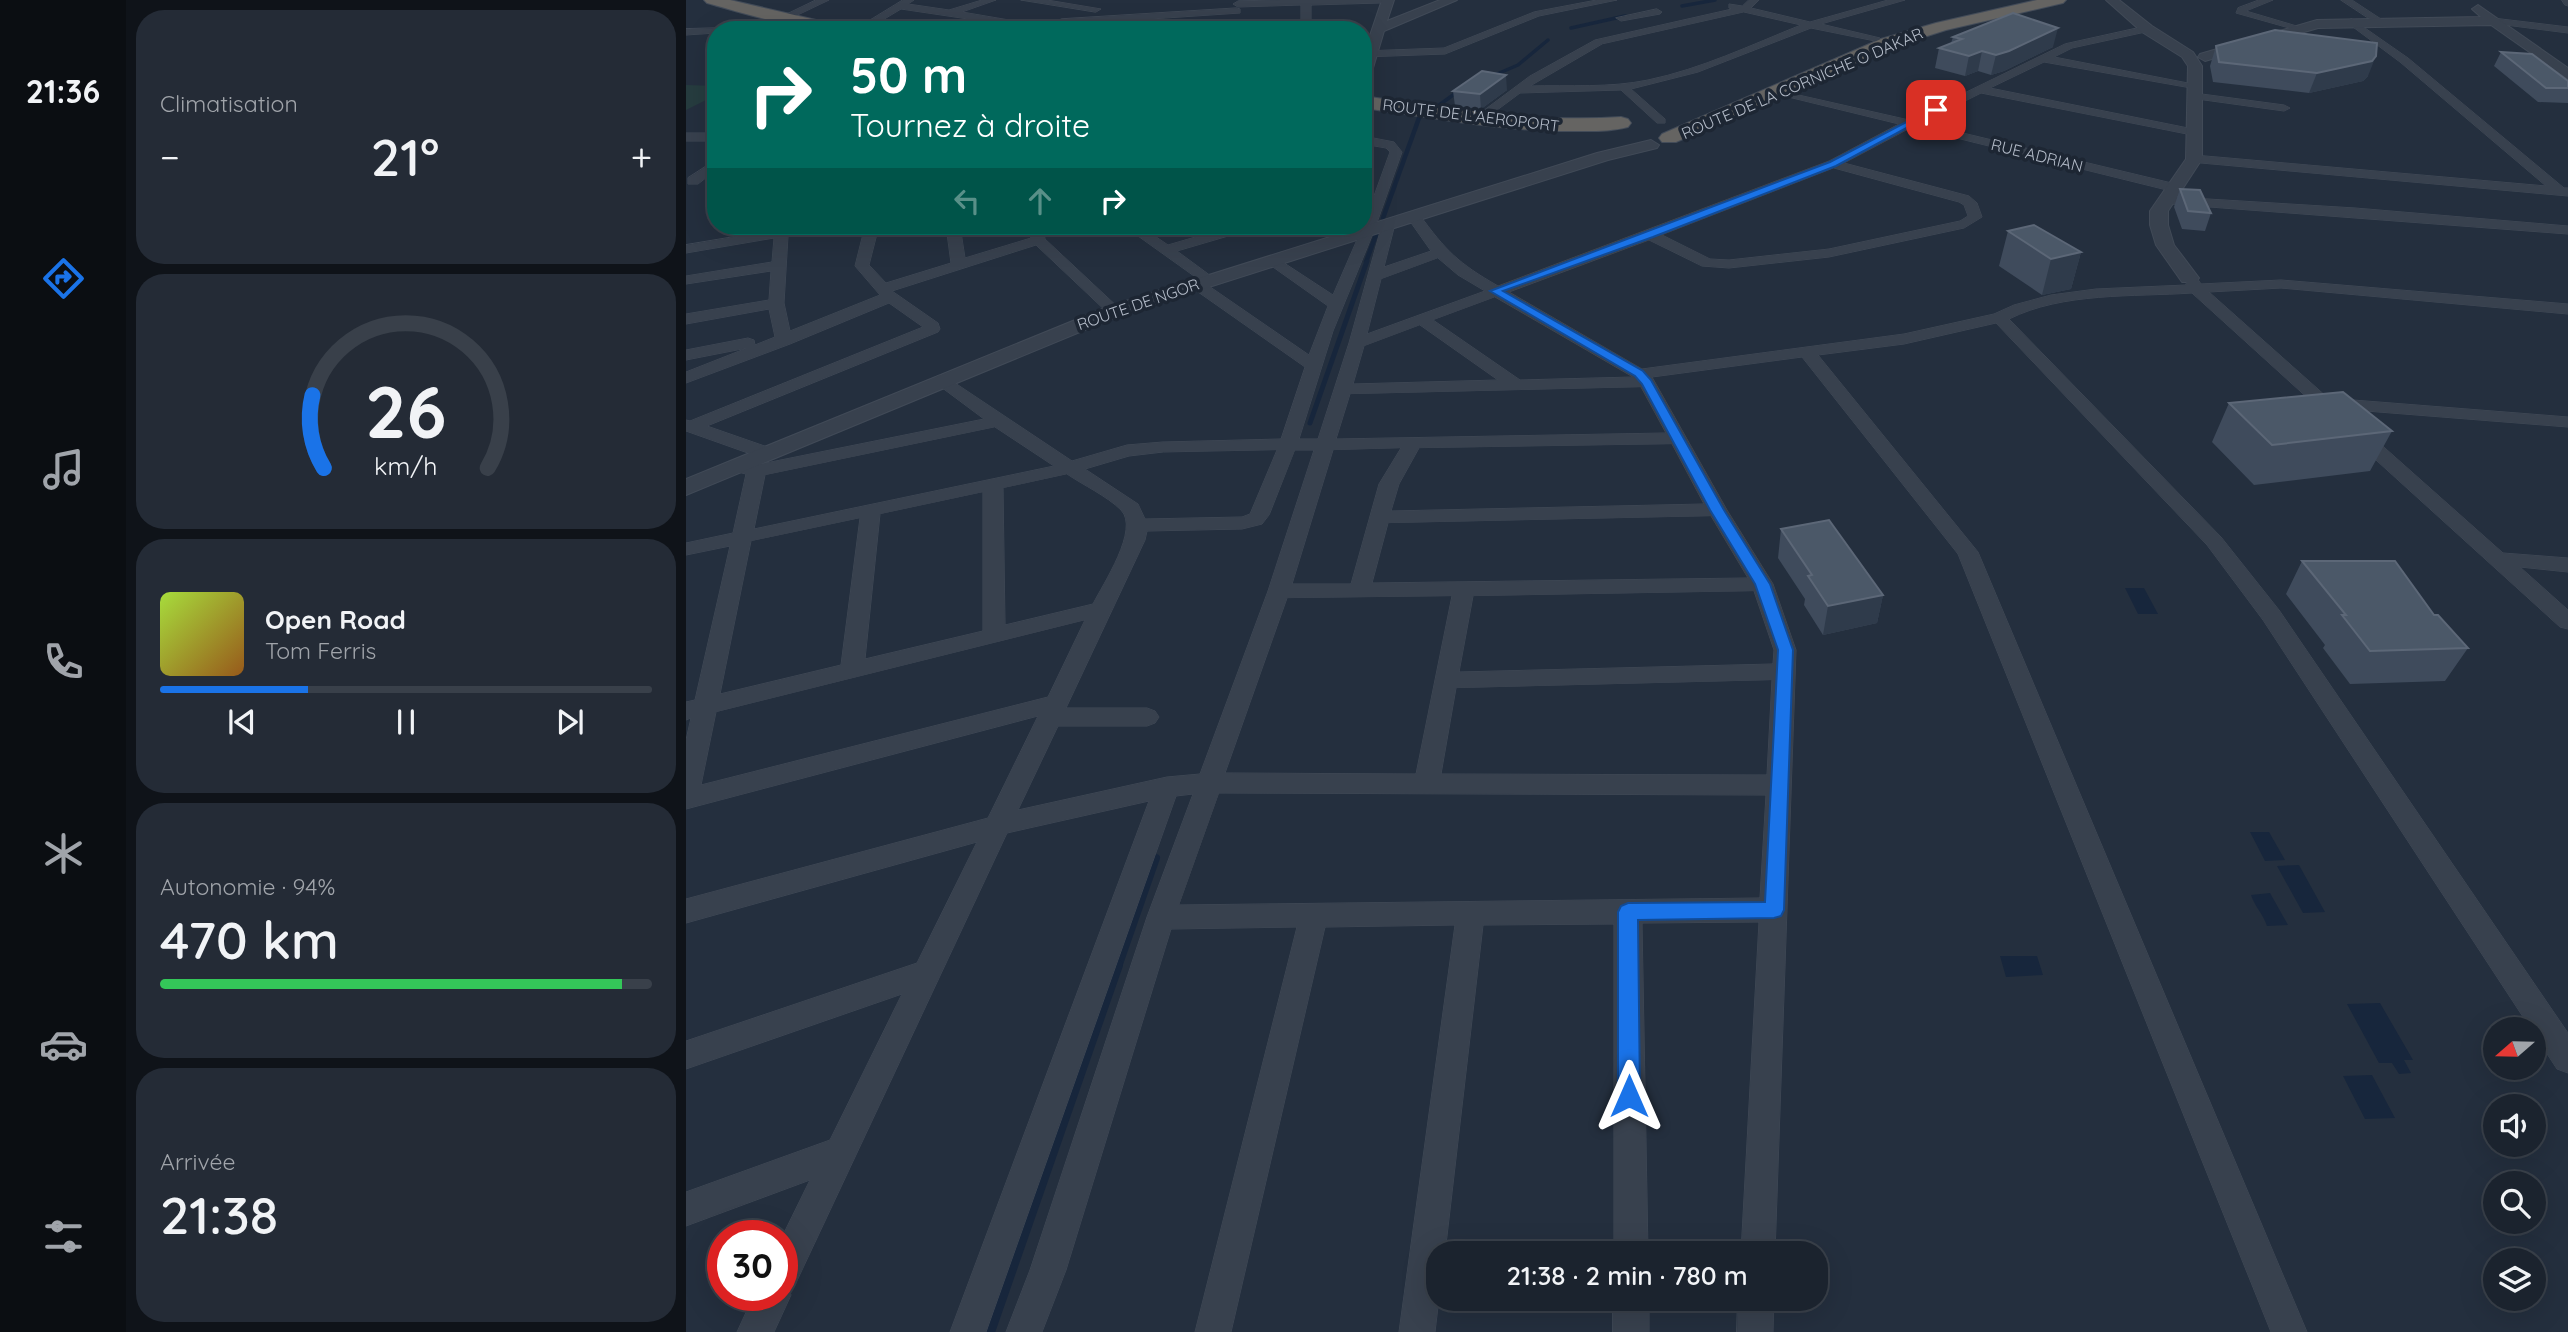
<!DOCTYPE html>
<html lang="fr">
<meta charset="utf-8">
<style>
:root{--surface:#1b232e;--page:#242b36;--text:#f1f3f6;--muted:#a0a4aa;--line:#39404a;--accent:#1a73e8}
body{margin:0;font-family:Quicksand,sans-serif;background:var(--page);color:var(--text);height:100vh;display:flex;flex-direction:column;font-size:26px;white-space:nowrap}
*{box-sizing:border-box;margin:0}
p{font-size:23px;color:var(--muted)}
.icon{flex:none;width:38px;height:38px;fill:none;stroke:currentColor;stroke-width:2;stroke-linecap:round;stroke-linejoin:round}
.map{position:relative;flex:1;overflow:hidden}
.drawer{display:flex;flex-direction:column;gap:10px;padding:10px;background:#0f1319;width:560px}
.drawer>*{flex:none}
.hud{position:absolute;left:21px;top:21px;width:665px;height:214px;border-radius:28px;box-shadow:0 7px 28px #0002,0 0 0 2px var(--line);background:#00695c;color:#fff;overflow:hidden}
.needle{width:46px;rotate:250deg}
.tools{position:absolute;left:1797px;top:1017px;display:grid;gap:14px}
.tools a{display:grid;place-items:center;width:63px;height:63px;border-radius:50%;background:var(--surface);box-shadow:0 7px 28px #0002,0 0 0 2px var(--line);font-size:35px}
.speed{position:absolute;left:21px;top:1220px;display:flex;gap:14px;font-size:35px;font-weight:700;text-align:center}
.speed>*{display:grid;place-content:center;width:91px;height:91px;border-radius:50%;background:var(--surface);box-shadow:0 7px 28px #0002,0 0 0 2px var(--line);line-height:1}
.speed .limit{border:10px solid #d22;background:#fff;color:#111}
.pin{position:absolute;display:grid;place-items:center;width:60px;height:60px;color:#fff;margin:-30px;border-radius:14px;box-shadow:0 4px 10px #0006}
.me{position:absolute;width:77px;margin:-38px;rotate:0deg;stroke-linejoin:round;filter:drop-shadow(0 0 5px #0008)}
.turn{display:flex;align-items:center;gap:24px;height:147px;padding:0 28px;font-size:32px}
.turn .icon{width:91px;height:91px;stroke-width:2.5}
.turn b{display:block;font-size:49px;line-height:60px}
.lanes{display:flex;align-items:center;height:66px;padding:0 28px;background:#0003;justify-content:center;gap:35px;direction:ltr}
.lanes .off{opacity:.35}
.big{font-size:52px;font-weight:600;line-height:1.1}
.drawer .tile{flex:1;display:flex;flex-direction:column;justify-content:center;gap:10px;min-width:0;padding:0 24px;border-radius:28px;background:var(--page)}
.drawer .dial{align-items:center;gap:0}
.dial svg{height:182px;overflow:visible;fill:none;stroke:var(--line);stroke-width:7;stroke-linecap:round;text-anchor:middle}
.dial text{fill:var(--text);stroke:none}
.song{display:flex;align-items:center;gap:21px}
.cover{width:84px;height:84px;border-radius:10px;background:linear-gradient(135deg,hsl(80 70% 55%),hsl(30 70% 35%))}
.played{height:7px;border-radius:4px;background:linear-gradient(90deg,var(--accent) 30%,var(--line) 30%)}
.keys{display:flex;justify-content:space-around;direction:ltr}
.heat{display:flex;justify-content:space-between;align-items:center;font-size:38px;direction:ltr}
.charge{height:10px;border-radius:5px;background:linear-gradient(90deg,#34c759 94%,var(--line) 0)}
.trip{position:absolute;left:740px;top:1241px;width:402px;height:70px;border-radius:28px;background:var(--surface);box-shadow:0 7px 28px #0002,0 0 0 2px var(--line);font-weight:600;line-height:70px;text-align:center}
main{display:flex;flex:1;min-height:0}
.dock{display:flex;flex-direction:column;width:126px;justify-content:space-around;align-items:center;background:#0b0e12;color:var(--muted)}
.dock .icon{width:49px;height:49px}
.dock .active{color:var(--accent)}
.dock b{font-size:32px;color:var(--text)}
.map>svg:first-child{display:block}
.green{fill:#263c3f}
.water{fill:#17263c}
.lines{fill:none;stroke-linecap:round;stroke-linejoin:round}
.stream-far4{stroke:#17263c;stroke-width:3.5}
.stream-far3{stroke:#17263c;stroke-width:4.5}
.stream-far2{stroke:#17263c;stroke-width:5}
.stream-far1{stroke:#17263c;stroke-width:8}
.stream{stroke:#17263c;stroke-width:10}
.minor-casing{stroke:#414a57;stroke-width:1}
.tertiary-casing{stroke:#414a57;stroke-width:2}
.trunk-casing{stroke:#434c59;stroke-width:2}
.minor{fill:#38414e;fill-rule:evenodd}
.tertiary{fill:#38414e;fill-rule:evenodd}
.trunk{fill:#656462;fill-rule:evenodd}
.wall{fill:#3f4b5c}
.shaded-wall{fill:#2f3b4b}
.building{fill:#4b5868;stroke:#5c6777;stroke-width:2}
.route{fill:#1a73e8;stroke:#114b97;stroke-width:2}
.labels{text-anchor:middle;stroke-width:7;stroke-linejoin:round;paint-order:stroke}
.far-street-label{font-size:16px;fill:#b4bcc9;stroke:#1d2633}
</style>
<main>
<nav class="dock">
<b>21:36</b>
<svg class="icon active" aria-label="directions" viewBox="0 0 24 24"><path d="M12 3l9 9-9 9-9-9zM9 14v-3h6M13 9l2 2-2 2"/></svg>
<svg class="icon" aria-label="music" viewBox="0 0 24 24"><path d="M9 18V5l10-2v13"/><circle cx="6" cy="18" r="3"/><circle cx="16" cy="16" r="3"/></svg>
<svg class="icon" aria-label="phone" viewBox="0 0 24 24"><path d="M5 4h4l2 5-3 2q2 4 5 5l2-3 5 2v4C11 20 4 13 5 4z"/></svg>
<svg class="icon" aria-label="climate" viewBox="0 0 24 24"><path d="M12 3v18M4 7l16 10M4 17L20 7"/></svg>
<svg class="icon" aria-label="car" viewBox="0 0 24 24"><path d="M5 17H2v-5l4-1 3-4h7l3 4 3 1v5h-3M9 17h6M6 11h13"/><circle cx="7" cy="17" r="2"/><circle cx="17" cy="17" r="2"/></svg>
<svg class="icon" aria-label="filters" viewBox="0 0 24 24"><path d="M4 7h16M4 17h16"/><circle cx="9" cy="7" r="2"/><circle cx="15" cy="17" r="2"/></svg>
</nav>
<section class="drawer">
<div class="tile"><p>Climatisation</p>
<div class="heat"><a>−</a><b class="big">21°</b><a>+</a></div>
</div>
<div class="tile dial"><svg viewBox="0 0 100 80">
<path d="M14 69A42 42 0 1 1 86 69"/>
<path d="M14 69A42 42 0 0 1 9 37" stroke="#1a73e8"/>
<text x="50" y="56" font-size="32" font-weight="700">26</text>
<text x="50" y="72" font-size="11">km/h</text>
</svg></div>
<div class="tile">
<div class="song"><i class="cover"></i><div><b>Open Road</b><p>Tom Ferris</p></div></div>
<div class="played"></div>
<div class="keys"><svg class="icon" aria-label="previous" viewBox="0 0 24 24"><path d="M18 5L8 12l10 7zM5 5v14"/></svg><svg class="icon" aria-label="pause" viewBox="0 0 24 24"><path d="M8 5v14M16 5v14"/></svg><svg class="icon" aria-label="next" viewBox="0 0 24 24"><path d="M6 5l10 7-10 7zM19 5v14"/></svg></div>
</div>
<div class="tile"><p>Autonomie · 94%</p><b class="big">470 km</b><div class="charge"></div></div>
<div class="tile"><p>Arrivée</p><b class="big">21:38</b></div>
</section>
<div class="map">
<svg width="1882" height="1332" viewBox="0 0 1882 1332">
<rect width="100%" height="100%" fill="#242f3e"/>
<!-- green -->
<path class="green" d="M0,85L30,86V95L0,110Z"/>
<!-- water -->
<path class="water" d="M1439,588H1458L1472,614H1452Z
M1564,832H1583L1599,860L1579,861Z
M1613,865L1639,912L1617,913L1591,866Z
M1584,893L1602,925L1581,926C1577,914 1569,907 1565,895Z
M1314,956H1351L1357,975L1320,977Z
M1694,1003L1727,1060H1718L1725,1073L1713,1074L1706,1063H1693L1661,1004Z
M1686,1075L1709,1118L1679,1119L1657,1076Z"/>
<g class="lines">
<!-- stream-far4 -->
<path class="stream-far4" d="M996,6L1029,0
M885,28L939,16
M804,77L832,65L862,40
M749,108L774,90"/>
<!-- stream-far3 -->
<path class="stream-far3" d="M697,218L733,118
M680,262L691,232"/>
<!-- stream-far2 -->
<path class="stream-far2" d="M624,423L681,261"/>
<!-- stream-far1 -->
<path class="stream-far1" d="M432,967L470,858"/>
<!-- stream -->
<path class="stream" d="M304,1332L432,965"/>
<defs>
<path id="minor" d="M130,0H143L99,21L91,19Z
M217,0H228L222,4L263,10L296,0H310L276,12L382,30H356L215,9L180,30H168Z
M335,0H361L415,9L410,12Z
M596,0H699L694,3L625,5V30H615V5L552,7L547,4L552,1Z
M911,0H931L853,16L759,54L677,57V51L758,48L848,12Z
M1063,0H1073L1065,8L1124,22L1202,0H1219L1135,24L1194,38V42L1125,28L1012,72L945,89L979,119V123H971L935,90L834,93L799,119L789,117L844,76L909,40L1046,9L1043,8V4L1056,6ZM1058,12L1115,25C1065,45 1015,69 962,80C924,88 883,85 844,86L916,44Z
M1573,0H1587L1560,11L1614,27V31L1550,13L1552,8Z
M1655,0H1666L1698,21L1690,23Z
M1876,0H1882V6L1879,5Z
M551,8L554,9V13L375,25L370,22L375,19Z
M971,9L976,12L974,14L935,21L930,18Z
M1807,18L1882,27V33L1804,23V19Z
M1666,19L1722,58L1878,188H1882V196L1504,162L1502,159L1508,155L1860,186L1714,62L1663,24V20Z
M114,26L115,30H30V33L0,35V29Z
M1461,26L1466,29L1464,31L1386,48L1368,57L1507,84L1511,85V89L1358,62L1304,88L1507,129L1511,130V136L1295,93L1235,123L1494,185V191L1489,192L1226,127L1158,163L1283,196L1291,203L1296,217L1278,228L1143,257L1043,268L1016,266L963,240L823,292L956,369L1218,334L1308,314L1328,305L1365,295L1410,289L1500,285L1501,278H1511L1515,284L1595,280L1882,304V314L1595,288L1523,292L1642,398L1882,417V427L1655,409L1817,553L1882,558V572L1834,567L1882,610V629L1874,627L1506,293C1447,297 1377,292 1323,319L1535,537L1593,610L1882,1033V1073L1871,1069L1848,1034V1029H1845L1577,620L1521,545L1310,323L1218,344L1132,355L1292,552L1621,1332H1585L1272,554L1116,357L966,377L1041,510L1087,584L1110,650L1089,1253H1055L1073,922L956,923L962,1253H928V924L797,925L759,1253H752L753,1298L749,1332H713L769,925L639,927L545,1332H509L611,927L485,929L380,1270L356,1332H320L344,1270L461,917L507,794L490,796L300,1332H264L463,801L321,833L108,1287L103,1290L105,1295L88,1332H51L68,1295H96V1237L124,1180L0,1226V1192L144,1140L216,994L0,1069V1041L231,963L291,842L0,923V899L302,818L352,716L0,809V740L5,718L0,720V702L9,700L44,546L0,555V543L47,533L60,474L48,471L46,467L48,463L55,461L70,465L298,419L251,384L249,380L251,376L257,375L386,461L441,445L477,442L595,439L619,367L505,287L503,284L505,281H515L438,226H454L482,245L547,226H568L566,229L491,251L529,279L527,282H517L623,355L642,306L577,260L584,256L589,257L647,295L677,226L704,152L700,148L677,144V136L708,142L716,152L688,231L647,331L613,439H632L663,343L697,221H707L709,224L698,267L745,251L721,217L728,213L733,214C760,251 772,263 812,286L1143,161L1213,124L1086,93V89L1223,120L1379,44ZM1148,168L1273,202L1278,205L1282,216L1274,221L1143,249L1043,260L1024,259L976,235ZM752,258L772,275L799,291L681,334L695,279ZM809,297L947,377L834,380L747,320ZM734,325L812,380L667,384L678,346ZM955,387L980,433L650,439L664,394ZM309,427L368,466L68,529L79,475ZM986,444L1018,504L705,511L713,484L733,448ZM715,448L693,484L665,584H606L647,450ZM591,450L564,514L556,517L459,519L452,504L399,469L443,456L477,452ZM609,450H628L582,591L514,774L481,777L332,810L372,726H461L469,723L473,717L469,711L461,708H380L459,540L461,531L556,529L576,524L583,515ZM381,474C397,485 421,496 435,510C454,529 417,584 407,604L319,625L317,488ZM297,492V631L179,659L194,514ZM1025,516L1062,578L686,583L702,523ZM174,518L155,665L34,694L65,541ZM1068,591L1088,650L1087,664L773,672L787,596ZM766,596L730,774L539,773L601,598ZM399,620L362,697L15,785L30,712ZM1086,680L1081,775L755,774L770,688ZM533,793L1080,795L1074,898L493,905Z
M1508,93L1598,105L1604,108L1598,111L1504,98L1502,96Z
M0,133H30V141H0Z
M30,160V170L12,184H2V178Z
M1489,197L1669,208L1882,226V234L1484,204V198Z
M112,226H142L135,230L102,236L98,303L104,331L194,295L169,266L179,226H193L183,265L200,283L265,263L260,226H274L279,258L345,238L343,226H357L359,239L436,311L428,316L423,314L350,245L206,291L252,323L254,329L252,332L21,426L90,450L92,454L90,458H76L0,431V420L4,421L237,327L203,303L104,344L0,383V372L61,348L0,360V350L62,338L68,340L69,345L89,337L83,309L0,324V314L83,300L85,271L0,284V276L86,262L88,238L0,253V245Z
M927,1298H963V1332H927Z
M1052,1298H1088L1087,1332H1051Z"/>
<path id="tertiary" d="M696,0H708L701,21L754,0H771L698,31L684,78L677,82V56Z
M1420,0H1433L1466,26L1507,52L1516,66V159L1482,211V225L1488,245L1513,278L1510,282H1496L1470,245L1464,225V211L1500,159L1502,66L1496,57L1456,32Z
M1792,5L1882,68V79L1805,25L1632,28L1519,61L1512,57L1514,54L1631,20L1795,17L1786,9Z
M965,140L973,145L971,148L922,160L435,315L0,495V479L421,307L911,153Z"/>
<path id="trunk" d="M18,0H44L156,26L158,30C110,30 67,16 21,3Z
M1351,0H1380L1377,3L1260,30L1207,47L990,142H976L973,138L976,134L1195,39L1250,23Z
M677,96C763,108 848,123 935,117L942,119L945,123L942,127C923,132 902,131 882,131C814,131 745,117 677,108Z"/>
</defs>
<!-- minor casing -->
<use href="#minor" class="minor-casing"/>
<!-- tertiary casing -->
<use href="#tertiary" class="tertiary-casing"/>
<!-- trunk casing -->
<use href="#trunk" class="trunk-casing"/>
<!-- minor -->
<use href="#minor" class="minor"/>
<!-- tertiary -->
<use href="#tertiary" class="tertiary"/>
<!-- trunk -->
<use href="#trunk" class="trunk"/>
</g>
<!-- wall -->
<path class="wall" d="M1267,37L1367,47L1318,71L1305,75L1292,71L1279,76L1249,68L1253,48L1265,43Z
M1530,46L1682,76L1677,81L1623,93L1527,82L1524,66Z
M1815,52L1882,81V103L1852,102L1808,66Z
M821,90L795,109L769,106L767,91Z
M1494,189L1525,213L1519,231L1496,229L1488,207Z
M1322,231L1395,252L1385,289L1356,295L1313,266Z
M1543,403L1706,431L1684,471L1568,485L1526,442Z
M1095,529L1197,595L1191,623L1137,635L1118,605L1119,599L1092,558Z
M1616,561L1748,615L1782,648L1759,681L1664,684L1637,648L1639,645L1600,594Z"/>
<!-- shaded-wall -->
<path class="shaded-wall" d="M1372,28L1367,47L1318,71L1305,75L1310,55Z
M1296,51L1292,71L1279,76L1283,56Z
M1690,56L1682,76L1677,81L1623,93L1631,73Z
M820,75L821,90L795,109L794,94Z
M1395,252L1385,289L1356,295L1365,259Z
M1197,595L1191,623L1137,635L1142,606Z"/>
<!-- building -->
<path class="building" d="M1327,13L1372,28L1323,51L1310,55L1296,51L1283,56L1253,48L1276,39L1267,37Z
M1589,30L1691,43L1690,56L1686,61L1631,73L1533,62L1530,46Z
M1815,52L1846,54L1882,81V88H1860Z
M796,71L820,75L794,94L767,91Z
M1494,189L1514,190L1525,213L1502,211Z
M1348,225L1395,252L1365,259L1322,231Z
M1657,392L1706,431L1586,445L1543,403Z
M1143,520L1197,595L1142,606L1122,576L1126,575L1095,529Z
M1616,561H1709L1748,615H1752L1782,648L1684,651L1656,615H1660Z"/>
<!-- route -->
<path class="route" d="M1247,108L1254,110L1150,166L967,237L817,291L957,371L965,380L1038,510L1084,584L1107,650L1098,910L1095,916L1088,918L952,920L954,1096L951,1103L943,1106L936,1103L932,1096V912L935,906L942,903L1079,902L1092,650L1069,584L1024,510L956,384L949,376L804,291L1144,162Z"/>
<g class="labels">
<!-- far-street labels -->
<g class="far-street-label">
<text transform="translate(1116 83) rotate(-23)" y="6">ROUTE DE LA CORNICHE O DAKAR</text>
<text transform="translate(785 115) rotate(7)" y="6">ROUTE DE L'AEROPORT</text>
<text transform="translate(1351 155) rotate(14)" y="6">RUE ADRIAN</text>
<text transform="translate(452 304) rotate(-19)" y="6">ROUTE DE NGOR</text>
</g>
</g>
</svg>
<div class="tools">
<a><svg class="needle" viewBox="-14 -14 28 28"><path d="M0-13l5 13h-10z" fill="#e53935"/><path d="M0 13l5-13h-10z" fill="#a0a4aa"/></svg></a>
<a><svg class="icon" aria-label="sound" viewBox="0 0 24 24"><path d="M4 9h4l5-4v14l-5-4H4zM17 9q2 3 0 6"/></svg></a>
<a><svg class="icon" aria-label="search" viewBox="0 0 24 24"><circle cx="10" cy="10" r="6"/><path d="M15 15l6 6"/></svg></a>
<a><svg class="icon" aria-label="layers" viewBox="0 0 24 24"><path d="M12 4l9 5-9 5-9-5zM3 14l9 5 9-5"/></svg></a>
</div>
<div class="speed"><div class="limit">30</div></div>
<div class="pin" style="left:1250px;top:110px;background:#d93025"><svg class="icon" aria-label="arrive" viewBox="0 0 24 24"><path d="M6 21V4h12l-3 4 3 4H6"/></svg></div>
<svg class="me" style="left:943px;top:1096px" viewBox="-20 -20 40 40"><path d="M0-17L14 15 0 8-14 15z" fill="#1a73e8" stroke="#fff" stroke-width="4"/></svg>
<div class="trip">21:38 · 2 min · 780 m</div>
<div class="hud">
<div class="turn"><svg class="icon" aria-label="right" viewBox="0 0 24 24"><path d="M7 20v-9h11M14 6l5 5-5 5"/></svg><div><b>50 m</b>Tournez à droite</div></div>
<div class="lanes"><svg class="icon off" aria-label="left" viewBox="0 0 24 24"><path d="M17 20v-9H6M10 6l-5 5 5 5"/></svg><svg class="icon off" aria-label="ahead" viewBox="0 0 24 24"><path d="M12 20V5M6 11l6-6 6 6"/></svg><svg class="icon" aria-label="right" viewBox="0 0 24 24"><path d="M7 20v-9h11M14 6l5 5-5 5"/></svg></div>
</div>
</div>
</main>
